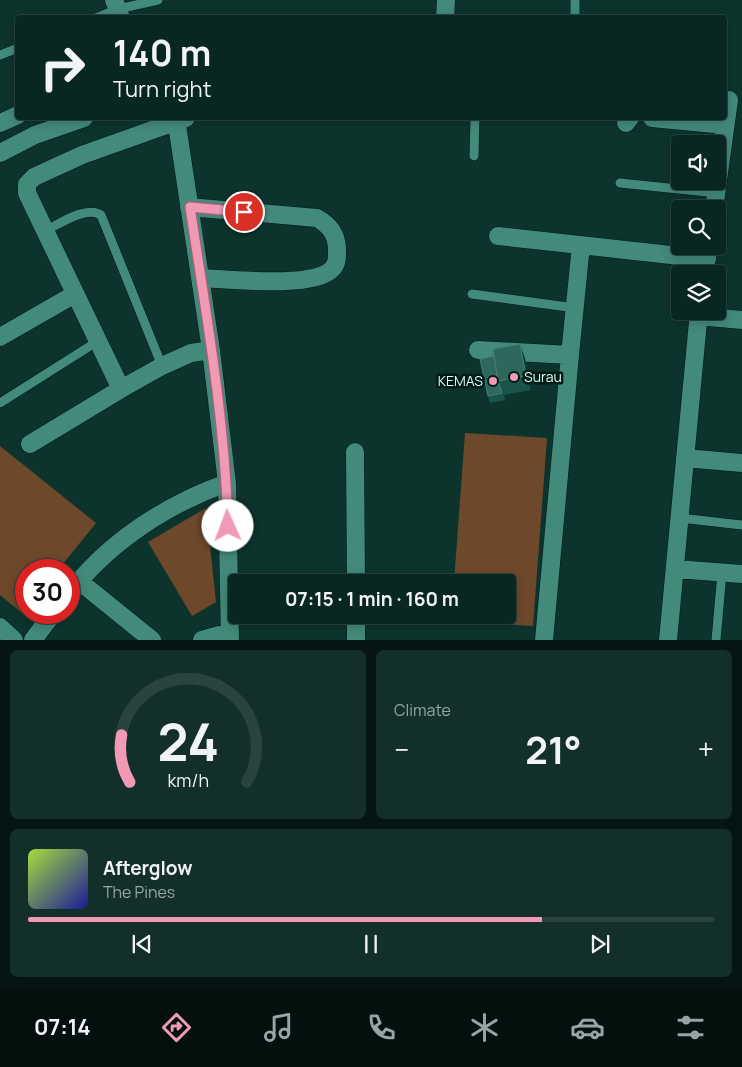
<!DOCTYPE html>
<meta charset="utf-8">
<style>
:root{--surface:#092722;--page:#122f2a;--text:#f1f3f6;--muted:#99a5a5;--line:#294440;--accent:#f09ab6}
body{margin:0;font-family:Manrope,sans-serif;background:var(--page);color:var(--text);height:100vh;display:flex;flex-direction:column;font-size:19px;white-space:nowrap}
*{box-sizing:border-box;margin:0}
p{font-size:16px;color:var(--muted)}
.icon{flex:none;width:28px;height:28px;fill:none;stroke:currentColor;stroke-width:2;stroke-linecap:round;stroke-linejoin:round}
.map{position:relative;height:640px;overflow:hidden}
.panel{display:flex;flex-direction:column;gap:10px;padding:10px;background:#051513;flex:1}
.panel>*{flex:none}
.guide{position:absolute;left:15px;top:15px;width:712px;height:105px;border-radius:5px;box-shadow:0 2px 12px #0003,0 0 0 1px var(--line);background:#092722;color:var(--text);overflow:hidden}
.controls{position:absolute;left:671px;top:135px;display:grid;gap:10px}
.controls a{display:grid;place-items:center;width:55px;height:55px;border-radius:5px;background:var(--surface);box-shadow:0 2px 12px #0003,0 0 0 1px var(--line);font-size:25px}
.speed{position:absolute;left:15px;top:559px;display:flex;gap:10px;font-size:25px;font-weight:700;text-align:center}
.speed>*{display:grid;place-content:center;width:65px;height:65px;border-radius:50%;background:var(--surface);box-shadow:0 2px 12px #0003,0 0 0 1px var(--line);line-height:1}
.speed .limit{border:8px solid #d22;background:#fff;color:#111}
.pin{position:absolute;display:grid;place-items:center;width:42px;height:42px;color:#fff;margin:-21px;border:2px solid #fff;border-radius:50%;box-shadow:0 1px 5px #0007}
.me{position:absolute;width:55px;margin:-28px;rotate:358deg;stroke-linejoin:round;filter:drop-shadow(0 0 4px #0008)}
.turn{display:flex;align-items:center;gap:18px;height:105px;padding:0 15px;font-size:22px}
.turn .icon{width:65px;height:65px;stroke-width:2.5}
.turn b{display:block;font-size:35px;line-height:42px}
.big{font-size:38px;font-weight:700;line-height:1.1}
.panel .tile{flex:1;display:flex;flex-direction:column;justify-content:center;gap:8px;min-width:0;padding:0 18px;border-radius:8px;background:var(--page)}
.panel .dial{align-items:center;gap:0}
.dial svg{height:130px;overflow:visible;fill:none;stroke:var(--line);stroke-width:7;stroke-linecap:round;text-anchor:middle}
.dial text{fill:var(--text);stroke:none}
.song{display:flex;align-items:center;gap:15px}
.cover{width:60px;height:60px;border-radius:8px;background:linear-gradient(135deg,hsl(80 70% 55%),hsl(240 70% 35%))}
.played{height:5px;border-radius:2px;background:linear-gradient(90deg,var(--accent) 75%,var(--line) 75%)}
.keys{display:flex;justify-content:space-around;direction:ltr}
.heat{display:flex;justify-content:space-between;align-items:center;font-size:28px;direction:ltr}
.panel .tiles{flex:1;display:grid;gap:10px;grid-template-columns:1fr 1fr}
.tile:last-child{grid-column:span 2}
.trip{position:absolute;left:228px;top:574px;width:288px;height:50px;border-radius:5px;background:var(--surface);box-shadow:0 2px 12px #0003,0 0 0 1px var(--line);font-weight:700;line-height:50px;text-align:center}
.dock{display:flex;height:80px;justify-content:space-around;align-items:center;background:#04100e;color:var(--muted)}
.dock .icon{width:35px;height:35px}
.dock .active{color:var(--accent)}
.dock b{font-size:22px;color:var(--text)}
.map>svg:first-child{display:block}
.green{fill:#6e482a}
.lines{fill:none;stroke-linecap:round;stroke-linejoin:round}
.service-casing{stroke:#031915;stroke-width:10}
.minor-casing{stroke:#031915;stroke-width:19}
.service{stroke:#428a7c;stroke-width:9}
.minor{stroke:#428a7c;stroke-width:18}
.wall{fill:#19554b}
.shaded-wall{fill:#0b4037}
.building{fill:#2e675d;stroke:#497f75}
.route-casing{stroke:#9c6476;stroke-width:12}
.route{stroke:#f09ab6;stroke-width:9}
.poi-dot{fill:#f09ab6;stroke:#001a15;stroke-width:2}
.labels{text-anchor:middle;stroke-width:5;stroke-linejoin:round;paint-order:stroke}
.poi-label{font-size:14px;fill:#dafef5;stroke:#001a15;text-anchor:start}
</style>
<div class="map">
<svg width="742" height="640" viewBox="0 0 742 640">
<rect width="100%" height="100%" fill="#0c342d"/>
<!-- green -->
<path class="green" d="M465,433L547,438L533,626L451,621L452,615H506V582H454Z
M0,446L96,523L58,570H26V610L23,614L0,595Z
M206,508L216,602L192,616L148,542Z"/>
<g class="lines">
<defs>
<path id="service" d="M575,0V18
M96,18L118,9L158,0
M0,55L18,48
M474,156L475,118
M620,183L717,193
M45,231C59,224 87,205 101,215L162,366
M472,294L575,308
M0,403L98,341
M680,518L742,525
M716,640L722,573"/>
<path id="minor" d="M114,0L121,18
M445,18L446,0
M176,118L211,350L227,483L230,640
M652,118L725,125
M0,123L18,115
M626,123L630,118
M0,153L35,135L84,118
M189,207L317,218C329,225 336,233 337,248C337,256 338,263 332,269C314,289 228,279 200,278
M714,209L729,100
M498,236L707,259
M704,274L709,246
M698,316L742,320
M0,337L75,294
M478,350L570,355
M121,389L27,193V184L34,177L82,155L186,118
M30,444L121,389L162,366L191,353L211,350
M355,452L356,582
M685,458L742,463
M676,569L742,574
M79,581L152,640
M69,594C107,543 167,504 227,483
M356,615V640
M0,627L14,640
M33,640L54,612
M202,640L230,632
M544,640L570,355L581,245
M668,640L699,311"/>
</defs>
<!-- service casing -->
<use href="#service" class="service-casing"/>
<!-- minor casing -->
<use href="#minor" class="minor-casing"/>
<!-- service -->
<use href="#service" class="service"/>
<!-- minor -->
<use href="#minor" class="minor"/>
</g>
<!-- wall -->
<path class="wall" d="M494,356L525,358L531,390L504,395L505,400L490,403L488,396Z"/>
<!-- shaded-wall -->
<path class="shaded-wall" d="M520,344L525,358L531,390L526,376Z"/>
<!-- building -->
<path class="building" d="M520,344L526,376L498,381L493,349Z
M494,356L498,381L502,393L488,396L480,359Z"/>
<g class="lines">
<defs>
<path id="route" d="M228,526C225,419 206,313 190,207L244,212"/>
</defs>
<!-- route casing -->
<use href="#route" class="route-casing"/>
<!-- route -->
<use href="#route" class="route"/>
</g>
<!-- markers -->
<g class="poi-dot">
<circle cx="514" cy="377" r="5"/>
<circle cx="493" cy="381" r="5"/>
</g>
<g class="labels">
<!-- poi labels -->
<g class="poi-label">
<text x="524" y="382">Surau</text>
<text x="483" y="386" text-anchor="end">KEMAS</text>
</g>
</g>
</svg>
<div class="controls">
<a><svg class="icon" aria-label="sound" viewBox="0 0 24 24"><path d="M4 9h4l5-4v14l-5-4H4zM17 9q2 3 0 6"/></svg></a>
<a><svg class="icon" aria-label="search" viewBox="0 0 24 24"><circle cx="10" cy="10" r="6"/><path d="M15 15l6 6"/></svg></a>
<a><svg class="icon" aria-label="layers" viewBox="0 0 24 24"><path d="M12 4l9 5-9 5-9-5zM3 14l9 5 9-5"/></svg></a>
</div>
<div class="speed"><div class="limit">30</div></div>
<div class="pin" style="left:244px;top:212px;background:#d93025"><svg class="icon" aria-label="arrive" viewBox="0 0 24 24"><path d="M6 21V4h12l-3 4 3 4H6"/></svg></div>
<svg class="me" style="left:228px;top:526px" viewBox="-20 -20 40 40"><circle r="19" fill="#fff"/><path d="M0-13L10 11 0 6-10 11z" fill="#f09ab6"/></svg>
<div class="trip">07:15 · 1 min · 160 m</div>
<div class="guide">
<div class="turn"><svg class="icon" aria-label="right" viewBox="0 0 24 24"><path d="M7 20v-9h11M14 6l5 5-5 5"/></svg><div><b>140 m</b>Turn right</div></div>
</div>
</div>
<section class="panel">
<div class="tiles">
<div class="tile dial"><svg viewBox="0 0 100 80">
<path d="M14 69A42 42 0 1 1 86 69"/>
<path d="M14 69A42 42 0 0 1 9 40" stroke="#f09ab6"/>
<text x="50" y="56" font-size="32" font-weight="700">24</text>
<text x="50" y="72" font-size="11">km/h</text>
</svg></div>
<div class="tile"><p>Climate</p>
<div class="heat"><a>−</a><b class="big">21°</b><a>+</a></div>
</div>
<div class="tile">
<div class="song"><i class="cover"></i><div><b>Afterglow</b><p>The Pines</p></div></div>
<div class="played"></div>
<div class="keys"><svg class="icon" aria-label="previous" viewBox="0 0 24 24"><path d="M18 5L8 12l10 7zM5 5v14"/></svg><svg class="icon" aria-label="pause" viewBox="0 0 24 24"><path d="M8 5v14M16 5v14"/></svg><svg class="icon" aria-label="next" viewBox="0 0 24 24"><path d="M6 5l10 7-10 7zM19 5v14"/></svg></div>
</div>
</div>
</section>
<nav class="dock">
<b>07:14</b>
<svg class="icon active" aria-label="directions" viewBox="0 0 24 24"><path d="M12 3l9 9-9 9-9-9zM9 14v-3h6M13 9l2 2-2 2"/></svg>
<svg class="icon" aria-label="music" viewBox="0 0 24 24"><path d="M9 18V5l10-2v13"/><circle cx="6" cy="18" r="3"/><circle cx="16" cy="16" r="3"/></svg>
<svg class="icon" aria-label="phone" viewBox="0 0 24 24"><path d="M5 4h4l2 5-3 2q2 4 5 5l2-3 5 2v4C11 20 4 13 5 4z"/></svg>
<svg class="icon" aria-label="climate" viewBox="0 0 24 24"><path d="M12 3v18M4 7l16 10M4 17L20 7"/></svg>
<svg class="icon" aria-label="car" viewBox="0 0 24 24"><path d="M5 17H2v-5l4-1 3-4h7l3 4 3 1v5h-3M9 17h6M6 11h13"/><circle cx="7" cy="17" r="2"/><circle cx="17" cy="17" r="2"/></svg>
<svg class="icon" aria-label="filters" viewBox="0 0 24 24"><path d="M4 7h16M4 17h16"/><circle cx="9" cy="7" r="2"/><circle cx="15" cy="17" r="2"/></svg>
</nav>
